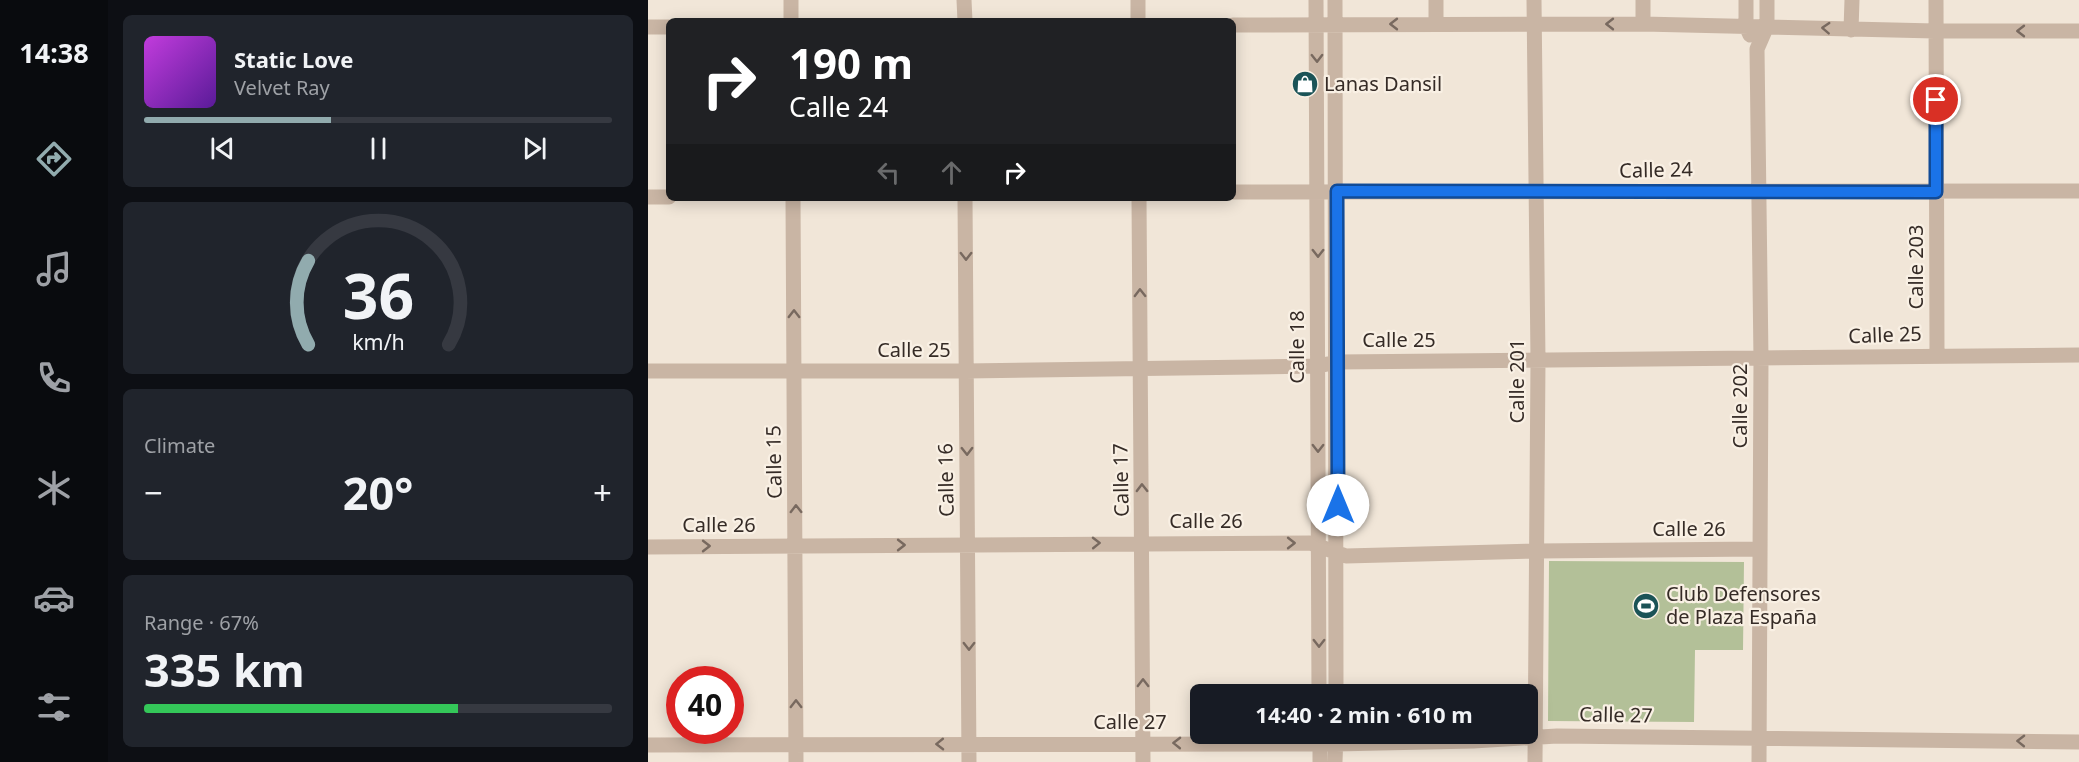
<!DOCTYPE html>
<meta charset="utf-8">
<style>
:root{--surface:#171b24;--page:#20242c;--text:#f1f3f6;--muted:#9ea1a6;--line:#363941;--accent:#91abae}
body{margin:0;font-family:"Noto Sans",sans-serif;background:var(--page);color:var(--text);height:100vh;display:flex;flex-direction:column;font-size:22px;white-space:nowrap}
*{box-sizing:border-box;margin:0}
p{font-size:20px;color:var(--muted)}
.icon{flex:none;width:33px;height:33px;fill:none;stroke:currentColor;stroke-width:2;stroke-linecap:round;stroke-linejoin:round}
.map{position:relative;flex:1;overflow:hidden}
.drawer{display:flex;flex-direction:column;gap:15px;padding:15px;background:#0d0f14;width:540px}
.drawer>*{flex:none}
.guide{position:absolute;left:18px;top:18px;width:570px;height:183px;border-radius:9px;box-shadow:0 3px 15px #0003;background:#202124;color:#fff;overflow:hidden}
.speed{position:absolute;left:18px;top:666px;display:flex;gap:12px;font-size:30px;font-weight:700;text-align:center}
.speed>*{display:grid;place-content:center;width:78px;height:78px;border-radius:50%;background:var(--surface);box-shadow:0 3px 15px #0003;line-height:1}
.speed .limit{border:9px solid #d22;background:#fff;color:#111}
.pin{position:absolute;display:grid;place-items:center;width:51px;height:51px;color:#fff;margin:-26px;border:3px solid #fff;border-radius:50%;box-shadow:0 2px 6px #0007}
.me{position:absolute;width:66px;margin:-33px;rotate:0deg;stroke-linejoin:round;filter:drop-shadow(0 0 4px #0008)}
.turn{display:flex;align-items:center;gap:21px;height:126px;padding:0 24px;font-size:27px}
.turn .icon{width:78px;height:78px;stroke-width:2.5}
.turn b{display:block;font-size:42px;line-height:51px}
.lanes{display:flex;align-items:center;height:57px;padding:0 24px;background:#0003;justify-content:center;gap:30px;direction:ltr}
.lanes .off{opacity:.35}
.big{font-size:45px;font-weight:700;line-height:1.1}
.drawer .widget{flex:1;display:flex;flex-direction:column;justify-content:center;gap:9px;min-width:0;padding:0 21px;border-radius:9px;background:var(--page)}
.drawer .dial{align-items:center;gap:0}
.dial svg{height:156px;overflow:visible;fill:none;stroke:var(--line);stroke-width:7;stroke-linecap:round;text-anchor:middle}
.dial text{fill:var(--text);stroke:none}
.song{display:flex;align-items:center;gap:18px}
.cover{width:72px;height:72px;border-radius:9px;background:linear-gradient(135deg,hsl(290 70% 55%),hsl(270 70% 35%))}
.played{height:6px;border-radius:3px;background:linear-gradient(90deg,var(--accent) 40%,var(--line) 40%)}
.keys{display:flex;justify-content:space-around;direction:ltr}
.heat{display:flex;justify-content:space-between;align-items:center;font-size:33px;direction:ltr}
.charge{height:9px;border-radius:4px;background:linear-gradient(90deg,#34c759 67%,var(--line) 0)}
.trip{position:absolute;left:542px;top:684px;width:348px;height:60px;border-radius:9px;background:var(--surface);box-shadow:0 3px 15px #0003;font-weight:700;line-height:60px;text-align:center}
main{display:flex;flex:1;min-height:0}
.menu{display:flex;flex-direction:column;width:108px;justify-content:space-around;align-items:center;background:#090b0e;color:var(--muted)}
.menu .icon{width:42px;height:42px}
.menu .on{color:var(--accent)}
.menu b{font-size:27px;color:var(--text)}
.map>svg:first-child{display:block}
.green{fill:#b3c098}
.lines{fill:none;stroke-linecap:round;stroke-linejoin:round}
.minor{stroke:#c9b5a4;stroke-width:15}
.oneway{stroke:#78695f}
.route-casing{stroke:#114b97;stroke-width:15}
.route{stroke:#1a73e8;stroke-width:10}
.labels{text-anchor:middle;stroke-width:4.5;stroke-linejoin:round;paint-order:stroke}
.poi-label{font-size:20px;fill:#352b26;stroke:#f9f0e4;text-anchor:start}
.street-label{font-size:20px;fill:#352b26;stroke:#f9f0e4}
</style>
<main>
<nav class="menu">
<b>14:38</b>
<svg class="icon on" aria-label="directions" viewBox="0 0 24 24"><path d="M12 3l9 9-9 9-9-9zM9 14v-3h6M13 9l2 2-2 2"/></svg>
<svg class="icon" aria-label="music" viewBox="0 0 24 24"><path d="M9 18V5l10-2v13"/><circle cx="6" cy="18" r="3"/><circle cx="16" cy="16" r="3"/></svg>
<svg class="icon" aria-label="phone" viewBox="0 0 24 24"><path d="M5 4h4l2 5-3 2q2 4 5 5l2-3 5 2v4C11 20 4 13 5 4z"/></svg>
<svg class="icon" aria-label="climate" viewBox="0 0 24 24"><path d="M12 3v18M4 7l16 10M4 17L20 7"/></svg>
<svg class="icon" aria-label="car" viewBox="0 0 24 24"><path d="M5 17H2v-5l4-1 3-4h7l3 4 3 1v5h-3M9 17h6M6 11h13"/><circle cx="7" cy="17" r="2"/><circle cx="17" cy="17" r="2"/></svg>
<svg class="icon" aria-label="filters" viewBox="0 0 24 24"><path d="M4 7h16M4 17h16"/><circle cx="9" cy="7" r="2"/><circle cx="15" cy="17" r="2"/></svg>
</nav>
<section class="drawer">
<div class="widget">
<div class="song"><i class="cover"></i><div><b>Static Love</b><p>Velvet Ray</p></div></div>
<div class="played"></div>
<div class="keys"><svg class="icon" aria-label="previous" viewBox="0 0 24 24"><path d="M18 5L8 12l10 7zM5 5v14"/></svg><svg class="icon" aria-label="pause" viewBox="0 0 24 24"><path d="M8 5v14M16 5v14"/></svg><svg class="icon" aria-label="next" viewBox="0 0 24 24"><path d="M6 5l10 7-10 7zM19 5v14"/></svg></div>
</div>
<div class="widget dial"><svg viewBox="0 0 100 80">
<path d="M14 69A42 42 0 1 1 86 69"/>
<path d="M14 69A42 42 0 0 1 14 26" stroke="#91abae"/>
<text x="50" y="56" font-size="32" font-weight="700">36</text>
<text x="50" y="72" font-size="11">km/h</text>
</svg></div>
<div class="widget"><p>Climate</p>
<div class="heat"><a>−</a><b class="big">20°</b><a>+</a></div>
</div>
<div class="widget"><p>Range · 67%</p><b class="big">335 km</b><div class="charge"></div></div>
</section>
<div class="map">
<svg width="1431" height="762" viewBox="0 0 1431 762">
<rect width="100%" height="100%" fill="#f1e6d8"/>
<!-- green -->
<path class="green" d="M901,561L1096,562L1095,650H1047L1046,722L900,721Z"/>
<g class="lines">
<!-- minor -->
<path class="minor" d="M316,0L317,21
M490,0V21
M668,0L671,694
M687,0L688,694
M886,0L890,360L887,762
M1098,0V26L1102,35
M1288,0L1289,355
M143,21V0
M788,24V0
M995,24V0
M585,25L995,24L1287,31H1431
M0,27H21
M1203,30L1204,0
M585,192L1431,191
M0,197H21
M145,198L148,762
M317,198L321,762
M491,198L495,762
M0,371H318L670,366L689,362L1431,355
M0,547L662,543L698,556L889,551L1112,549
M672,734V762
M0,745L687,744L825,741L909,736L1431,742
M687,762L688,734
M1111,762L1113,359L1109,49L1119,26V0"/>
</g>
<!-- one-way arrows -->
<defs><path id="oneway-chevron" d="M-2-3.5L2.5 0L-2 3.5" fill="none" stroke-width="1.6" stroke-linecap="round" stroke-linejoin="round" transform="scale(1.5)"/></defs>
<g class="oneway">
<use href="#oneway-chevron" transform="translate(746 24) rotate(-180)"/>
<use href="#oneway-chevron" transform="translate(962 24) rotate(180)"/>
<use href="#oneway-chevron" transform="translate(1178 28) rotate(-177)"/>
<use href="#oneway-chevron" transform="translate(1373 31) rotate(-180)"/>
<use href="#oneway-chevron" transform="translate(669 58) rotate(89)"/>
<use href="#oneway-chevron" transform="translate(670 253) rotate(90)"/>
<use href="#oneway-chevron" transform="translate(318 256) rotate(90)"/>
<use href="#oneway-chevron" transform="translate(492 293) rotate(-91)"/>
<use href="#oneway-chevron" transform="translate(146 314) rotate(-90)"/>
<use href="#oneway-chevron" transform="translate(670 448) rotate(90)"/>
<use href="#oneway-chevron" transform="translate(319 451) rotate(89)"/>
<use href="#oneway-chevron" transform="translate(494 488) rotate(-91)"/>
<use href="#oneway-chevron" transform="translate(148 509) rotate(-91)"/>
<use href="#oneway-chevron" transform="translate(448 543) rotate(-1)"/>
<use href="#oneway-chevron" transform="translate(643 543)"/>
<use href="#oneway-chevron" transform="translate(253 545)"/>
<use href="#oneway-chevron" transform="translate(58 546)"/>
<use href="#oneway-chevron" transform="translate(671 643) rotate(90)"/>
<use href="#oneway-chevron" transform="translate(321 646) rotate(90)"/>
<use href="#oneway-chevron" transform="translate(495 683) rotate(-90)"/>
<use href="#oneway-chevron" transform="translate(148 704) rotate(-90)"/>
<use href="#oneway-chevron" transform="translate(1373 741) rotate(-179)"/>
<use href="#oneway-chevron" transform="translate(529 743) rotate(-179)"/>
<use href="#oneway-chevron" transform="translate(292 744) rotate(179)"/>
</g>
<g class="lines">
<defs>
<path id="route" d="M690,505L689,191L1288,192V100"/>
</defs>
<!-- route casing -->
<use href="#route" class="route-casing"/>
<!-- route -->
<use href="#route" class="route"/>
</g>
<!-- icons -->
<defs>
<symbol id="shop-disc" viewBox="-11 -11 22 22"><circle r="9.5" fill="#1b5357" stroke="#f9f0e4"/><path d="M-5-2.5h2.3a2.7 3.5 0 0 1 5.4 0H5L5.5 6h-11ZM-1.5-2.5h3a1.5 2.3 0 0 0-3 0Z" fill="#fff"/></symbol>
<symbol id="stadium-disc" viewBox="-11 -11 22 22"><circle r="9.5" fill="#1b5357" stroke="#f9f0e4"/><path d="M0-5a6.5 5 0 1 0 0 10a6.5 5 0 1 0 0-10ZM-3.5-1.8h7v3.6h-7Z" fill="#fff"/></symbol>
</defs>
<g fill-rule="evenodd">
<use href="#shop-disc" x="642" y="69" width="30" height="30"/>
<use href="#stadium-disc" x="983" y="591" width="30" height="30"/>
</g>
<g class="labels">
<!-- poi labels -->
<g class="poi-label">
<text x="676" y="91">Lanas Dansil</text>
<text x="1018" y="601">Club Defensores<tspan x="1018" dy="23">de Plaza España</tspan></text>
</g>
<!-- street labels -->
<g class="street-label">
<text transform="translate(1008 170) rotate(-1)" y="7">Calle 24</text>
<text transform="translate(1268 267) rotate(-90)" y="7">Calle 203</text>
<text transform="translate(1237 335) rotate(-2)" y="7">Calle 25</text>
<text x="751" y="347">Calle 25</text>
<text transform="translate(649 347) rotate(-90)" y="7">Calle 18</text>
<text x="266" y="357">Calle 25</text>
<text transform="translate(869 381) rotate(-90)" y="7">Calle 201</text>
<text transform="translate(1092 406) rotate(-90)" y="7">Calle 202</text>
<text transform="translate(126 462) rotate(-91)" y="7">Calle 15</text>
<text transform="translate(298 480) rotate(-91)" y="7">Calle 16</text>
<text transform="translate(473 480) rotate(-91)" y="7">Calle 17</text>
<text x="558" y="528">Calle 26</text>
<text x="71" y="532">Calle 26</text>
<text x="1041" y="536">Calle 26</text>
<text transform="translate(968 715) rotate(1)" y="7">Calle 27</text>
<text x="482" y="729">Calle 27</text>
</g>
</g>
</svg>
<div class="speed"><div class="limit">40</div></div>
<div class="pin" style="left:1288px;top:100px;background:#d93025"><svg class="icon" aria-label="arrive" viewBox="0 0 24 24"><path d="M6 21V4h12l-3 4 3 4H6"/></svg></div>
<svg class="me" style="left:690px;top:505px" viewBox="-20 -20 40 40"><circle r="19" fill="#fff"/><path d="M0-13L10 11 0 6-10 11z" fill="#1a73e8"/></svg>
<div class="trip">14:40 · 2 min · 610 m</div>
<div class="guide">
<div class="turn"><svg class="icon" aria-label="right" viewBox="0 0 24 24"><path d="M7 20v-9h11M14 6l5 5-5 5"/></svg><div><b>190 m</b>Calle 24</div></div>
<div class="lanes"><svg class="icon off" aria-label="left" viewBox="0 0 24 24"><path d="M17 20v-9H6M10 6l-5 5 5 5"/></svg><svg class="icon off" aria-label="ahead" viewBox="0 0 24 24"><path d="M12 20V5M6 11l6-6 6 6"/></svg><svg class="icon" aria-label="right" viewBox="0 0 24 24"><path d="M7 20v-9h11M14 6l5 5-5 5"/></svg></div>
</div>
</div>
</main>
